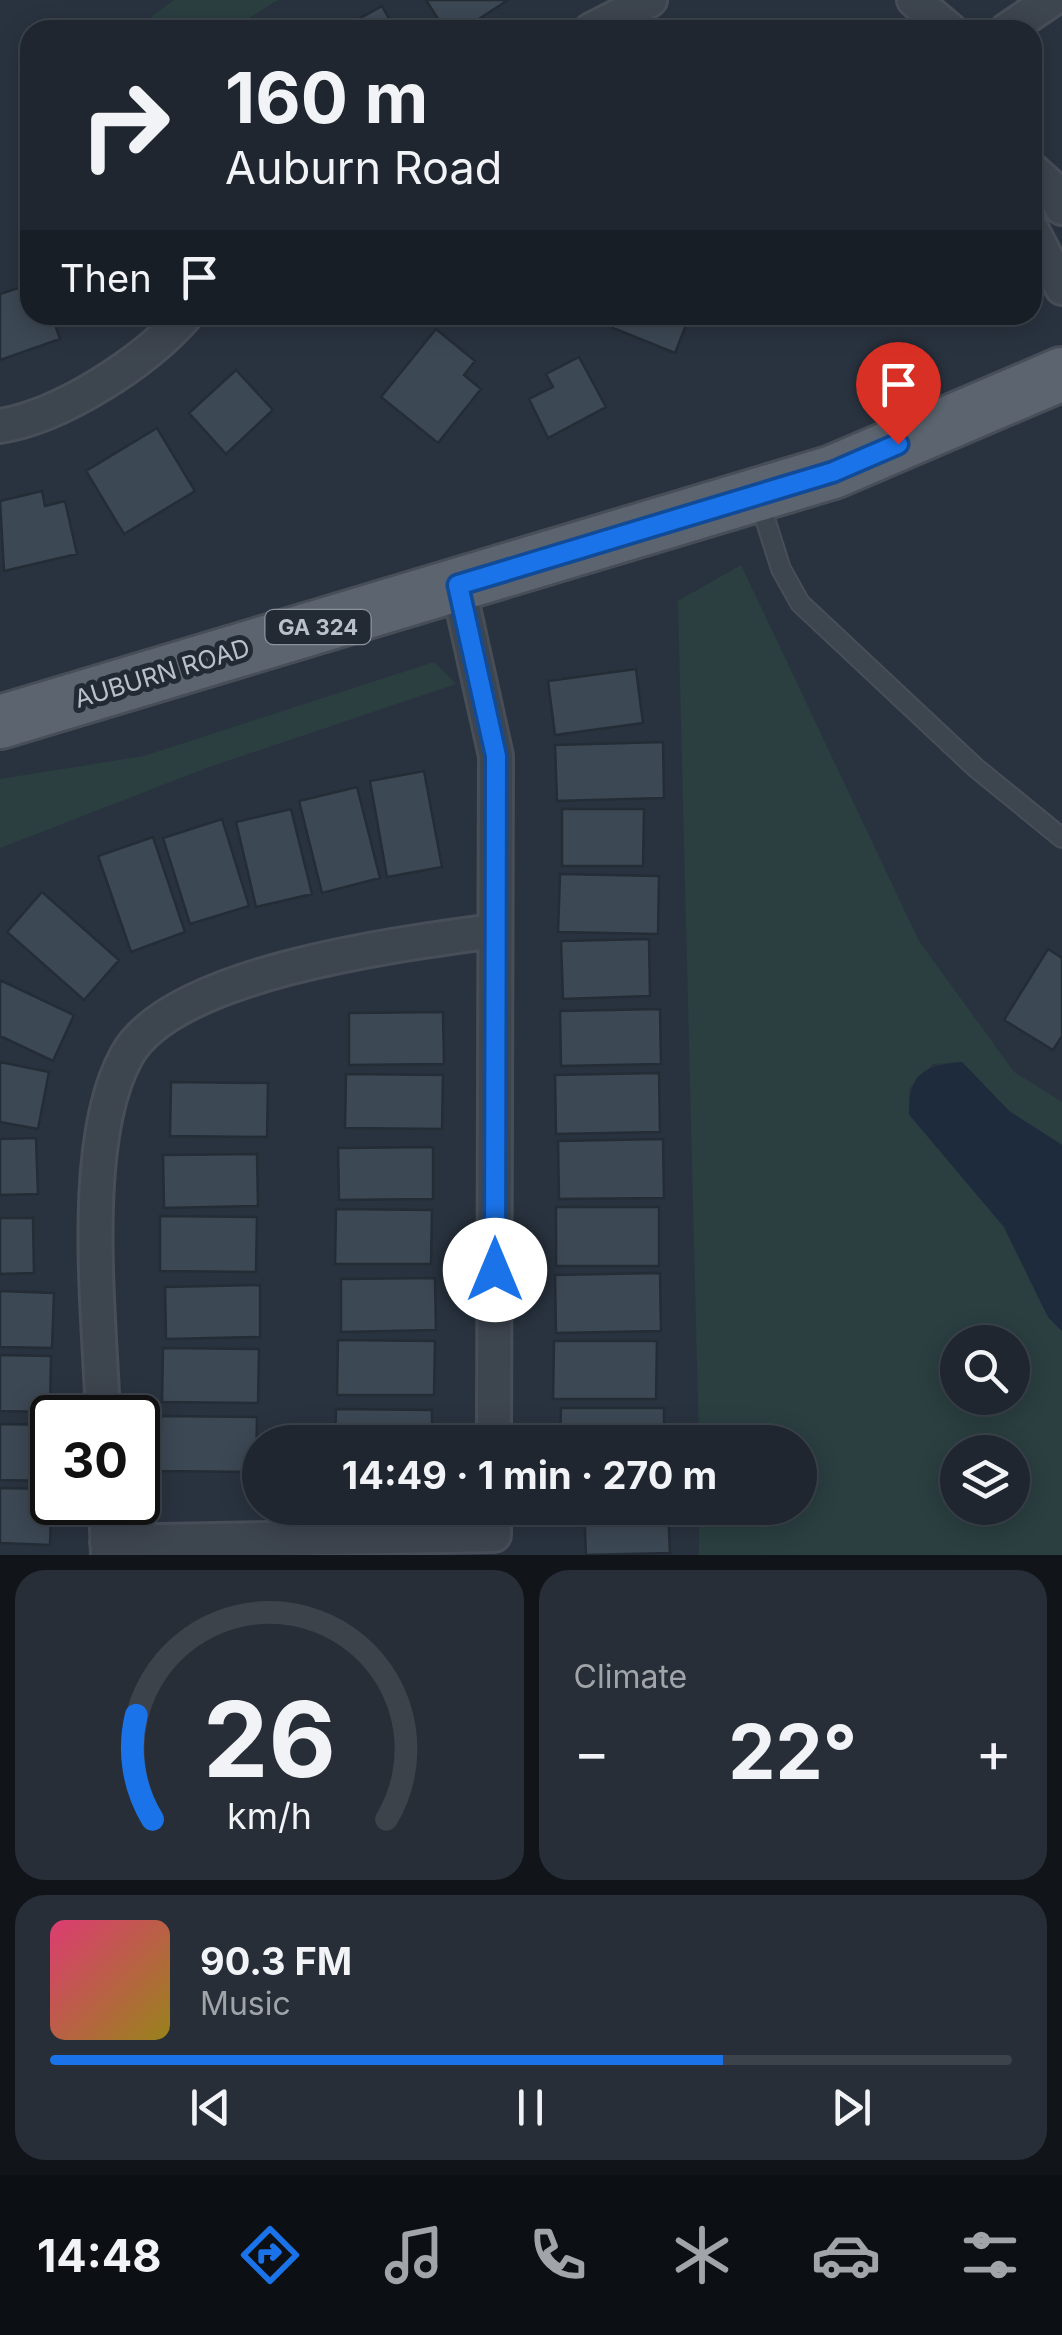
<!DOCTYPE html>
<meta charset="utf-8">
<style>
:root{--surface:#1f262f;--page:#272e37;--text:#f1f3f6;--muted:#a1a5aa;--line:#3c434b;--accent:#1a73e8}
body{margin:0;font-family:Inter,sans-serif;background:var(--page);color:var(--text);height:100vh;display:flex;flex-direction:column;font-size:38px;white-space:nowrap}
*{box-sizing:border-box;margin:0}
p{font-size:32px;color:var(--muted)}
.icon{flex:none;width:55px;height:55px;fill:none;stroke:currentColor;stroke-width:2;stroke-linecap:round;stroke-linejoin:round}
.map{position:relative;height:1555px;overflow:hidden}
.details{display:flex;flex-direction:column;gap:15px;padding:15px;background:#11151a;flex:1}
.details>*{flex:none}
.hud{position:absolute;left:20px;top:20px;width:1022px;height:305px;border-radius:30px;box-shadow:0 5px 25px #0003,0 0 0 2px var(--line);background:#1f262f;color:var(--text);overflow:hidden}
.fabs{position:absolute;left:940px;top:1325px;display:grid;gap:20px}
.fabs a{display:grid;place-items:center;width:90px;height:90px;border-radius:50%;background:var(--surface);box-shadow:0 5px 25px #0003,0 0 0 2px var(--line);font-size:50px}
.speed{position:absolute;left:30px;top:1395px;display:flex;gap:20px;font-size:50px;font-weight:700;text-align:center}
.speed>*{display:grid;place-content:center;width:130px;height:130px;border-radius:50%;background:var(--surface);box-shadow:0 5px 25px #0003,0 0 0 2px var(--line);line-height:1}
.speed .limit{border:5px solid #111;border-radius:15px;background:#fff;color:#111}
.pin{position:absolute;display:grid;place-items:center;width:85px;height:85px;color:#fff;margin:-102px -42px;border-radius:50% 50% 50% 0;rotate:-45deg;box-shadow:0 0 10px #0007}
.pin .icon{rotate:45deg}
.me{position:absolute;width:110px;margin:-55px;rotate:0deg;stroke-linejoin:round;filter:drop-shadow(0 0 8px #0008)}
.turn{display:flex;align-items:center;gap:35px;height:210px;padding:0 40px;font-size:45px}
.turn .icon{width:130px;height:130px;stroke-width:2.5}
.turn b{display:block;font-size:70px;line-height:85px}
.then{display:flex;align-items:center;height:95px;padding:0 40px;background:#0003;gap:20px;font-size:38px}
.big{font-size:75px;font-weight:700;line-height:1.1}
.details .card{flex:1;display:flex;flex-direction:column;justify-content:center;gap:15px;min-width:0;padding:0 35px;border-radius:30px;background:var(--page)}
.details .dial{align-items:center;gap:0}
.dial svg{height:260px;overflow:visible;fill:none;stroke:var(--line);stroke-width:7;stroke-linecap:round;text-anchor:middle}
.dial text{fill:var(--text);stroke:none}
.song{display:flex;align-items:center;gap:30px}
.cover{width:120px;height:120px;border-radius:15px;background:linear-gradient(135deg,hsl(340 70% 55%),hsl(50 70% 35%))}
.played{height:10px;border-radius:5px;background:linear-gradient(90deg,var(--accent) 70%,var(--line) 70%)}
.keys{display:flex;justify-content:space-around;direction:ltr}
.heat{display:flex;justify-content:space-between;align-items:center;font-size:55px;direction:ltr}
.details .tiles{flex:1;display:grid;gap:15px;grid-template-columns:1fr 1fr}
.card:last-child{grid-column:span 2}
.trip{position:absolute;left:242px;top:1425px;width:575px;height:100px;border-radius:50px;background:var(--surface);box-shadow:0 5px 25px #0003,0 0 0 2px var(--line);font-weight:700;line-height:100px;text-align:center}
.menu{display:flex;height:160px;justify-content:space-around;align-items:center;background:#0c0f13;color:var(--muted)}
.menu .icon{width:70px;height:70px}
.menu .selected{color:var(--accent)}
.menu b{font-size:45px;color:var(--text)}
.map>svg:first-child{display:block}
.green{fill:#2b3f40;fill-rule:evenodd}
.water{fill:#1d2b3c}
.building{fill:#3c4854;stroke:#242c36;stroke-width:2.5}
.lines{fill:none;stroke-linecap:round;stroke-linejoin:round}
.service-casing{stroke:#474e58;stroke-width:22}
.minor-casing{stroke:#474e58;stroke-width:38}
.primary-casing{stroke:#474e58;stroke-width:58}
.service{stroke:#3d454f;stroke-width:18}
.minor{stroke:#3d454f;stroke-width:32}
.primary{stroke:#5b646f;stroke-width:52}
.route-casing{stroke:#114b97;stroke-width:25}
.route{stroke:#1a73e8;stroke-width:18}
.labels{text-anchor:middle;stroke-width:10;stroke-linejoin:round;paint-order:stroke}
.shield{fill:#222a34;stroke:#8c939c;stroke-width:2.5}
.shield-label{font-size:22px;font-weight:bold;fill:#bac0c9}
.street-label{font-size:25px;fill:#bac0c9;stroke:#222a34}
</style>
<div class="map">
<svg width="1062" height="1555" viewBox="0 0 1062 1555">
<rect width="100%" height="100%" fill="#29333f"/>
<!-- green -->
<path class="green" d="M174,0H278L230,30H134Z
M741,565L919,941L1014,1072L1062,1102V1145L1009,1111L962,1062L933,1064L909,1089V1115L1004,1227L1048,1317L1062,1331V1555H699V1508H800V1442H699L678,601ZM958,1342H1012V1398H958ZM958,1452H1012V1508H958Z
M434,662L456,684L209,767L0,848V779L144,756Z"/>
<!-- water -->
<path class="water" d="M962,1062L1009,1111L1062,1145V1331L1048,1317L1004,1227L909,1114C909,1073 923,1066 962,1062Z"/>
<!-- building -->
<path class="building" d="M426,0H508L462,30H445Z
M382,6L395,30H339Z
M30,284V315H52L60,339L0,360V294Z
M618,315H690L675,353L613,328Z
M436,329L475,361L464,375L481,389L438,443L381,397Z
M579,357L606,407L548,438L529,399L553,387L546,374Z
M236,370L273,410L226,454L189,413Z
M157,428L195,491L124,534L86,471Z
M42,491L45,506L65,501L77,554L4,571L0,501Z
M636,669L643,723L555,735L548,681Z
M663,742L664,798L557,801L555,745Z
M424,771L442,867L387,877L370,781Z
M357,787L380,878L322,893L299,801Z
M291,809L312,894L256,907L236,822Z
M562,809H644L643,866H562Z
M222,819L249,906L190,924L163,838Z
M153,837L185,932L131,952L98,856Z
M560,874L659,876L658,934L558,932Z
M42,892L119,960L84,1000L7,932Z
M649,939L650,996L563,999L561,941Z
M1048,949L1062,958V1036L1053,1050L1004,1020Z
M0,980L74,1015L53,1061L0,1036Z
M660,1009L661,1064L561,1066L560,1011Z
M443,1012L444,1064L349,1065V1013Z
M0,1062L49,1072L38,1129L0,1122Z
M659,1073L660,1132L556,1134L555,1075Z
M346,1074L443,1075L442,1129L345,1128Z
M171,1082L268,1083L267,1137L170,1136Z
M36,1138L38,1194L0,1195V1139Z
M663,1139L664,1198L559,1199L558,1141Z
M433,1147V1199L339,1200L338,1148Z
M257,1154L258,1206L164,1208L163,1155Z
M556,1207H659V1266H556Z
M336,1209L432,1210L431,1264H335Z
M160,1216L257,1217L256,1272L160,1271Z
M0,1218H33L34,1273L0,1274Z
M660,1273L661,1331L556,1333L555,1275Z
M435,1278L436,1330L341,1332V1279Z
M260,1285V1337L166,1339L165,1287Z
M0,1291L54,1293L52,1348L0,1347Z
M338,1340L435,1341L434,1395H337Z
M554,1341H657L656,1399H553Z
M163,1348L259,1349L258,1403L162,1402Z
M0,1355L51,1356L50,1412L0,1411Z
M561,1408H664V1442H560Z
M336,1409L432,1410V1442H335Z
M161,1416L257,1417L256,1472L160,1471Z
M0,1424L52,1425V1481L0,1480Z
M0,1488L52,1489L50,1545L0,1543Z
M584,1508H668L670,1553L586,1555Z"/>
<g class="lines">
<defs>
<path id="service" d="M759,500L781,569L800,603L976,768L1062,838"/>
<path id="minor" d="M914,0L950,30
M591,30L650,0
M1007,30L1051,0
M1032,170L1051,187L1062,208
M1032,230L1062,288
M0,426C62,416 145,362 186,315
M458,585L496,756L494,1442
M103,1418C100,1318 78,1142 127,1055C173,972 404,943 494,931
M106,1502L108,1555
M107,1542L494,1535V1508"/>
<path id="primary" d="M0,722L833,472L1062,374"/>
</defs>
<!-- service casing -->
<use href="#service" class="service-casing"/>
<!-- minor casing -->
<use href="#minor" class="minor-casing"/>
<!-- primary casing -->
<use href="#primary" class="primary-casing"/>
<!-- service -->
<use href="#service" class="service"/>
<!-- minor -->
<use href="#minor" class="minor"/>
<!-- primary -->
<use href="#primary" class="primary"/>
</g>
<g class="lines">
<defs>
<path id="route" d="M495,1270L496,756L458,585L833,472L898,444"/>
</defs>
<!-- route casing -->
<use href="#route" class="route-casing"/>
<!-- route -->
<use href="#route" class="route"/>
</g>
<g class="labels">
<!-- shield labels -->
<rect class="shield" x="265.5" y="610" width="105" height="34" rx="8"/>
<g class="shield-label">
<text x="318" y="635">GA 324</text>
</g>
<!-- street labels -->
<g class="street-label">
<text transform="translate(162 673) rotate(-17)" y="9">AUBURN ROAD</text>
</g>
</g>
</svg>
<div class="fabs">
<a><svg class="icon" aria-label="search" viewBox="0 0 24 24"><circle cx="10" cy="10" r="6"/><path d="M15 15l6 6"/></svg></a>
<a><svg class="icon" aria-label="layers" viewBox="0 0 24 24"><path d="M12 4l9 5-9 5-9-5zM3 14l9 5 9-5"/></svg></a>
</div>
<div class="speed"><div class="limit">30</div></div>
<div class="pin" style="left:898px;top:444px;background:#d93025"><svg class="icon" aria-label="arrive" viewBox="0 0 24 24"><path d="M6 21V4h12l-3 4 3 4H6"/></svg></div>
<svg class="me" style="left:495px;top:1270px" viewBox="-20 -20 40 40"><circle r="19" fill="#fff"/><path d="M0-13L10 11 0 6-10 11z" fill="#1a73e8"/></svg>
<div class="trip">14:49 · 1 min · 270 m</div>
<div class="hud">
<div class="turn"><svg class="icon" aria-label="right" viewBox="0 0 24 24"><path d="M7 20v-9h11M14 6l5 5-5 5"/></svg><div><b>160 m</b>Auburn Road</div></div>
<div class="then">Then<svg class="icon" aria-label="arrive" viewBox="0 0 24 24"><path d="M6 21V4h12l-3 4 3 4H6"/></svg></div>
</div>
</div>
<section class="details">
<div class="tiles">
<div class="card dial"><svg viewBox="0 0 100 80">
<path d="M14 69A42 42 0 1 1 86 69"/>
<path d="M14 69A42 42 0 0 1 9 37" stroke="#1a73e8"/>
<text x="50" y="56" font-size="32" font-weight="700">26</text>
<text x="50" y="72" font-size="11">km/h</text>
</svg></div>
<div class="card"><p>Climate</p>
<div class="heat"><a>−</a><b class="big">22°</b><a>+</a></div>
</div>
<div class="card">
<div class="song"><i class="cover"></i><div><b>90.3 FM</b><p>Music</p></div></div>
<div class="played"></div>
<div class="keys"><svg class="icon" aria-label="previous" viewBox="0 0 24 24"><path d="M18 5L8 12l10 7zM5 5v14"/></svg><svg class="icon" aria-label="pause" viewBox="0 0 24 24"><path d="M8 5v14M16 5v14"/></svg><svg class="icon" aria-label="next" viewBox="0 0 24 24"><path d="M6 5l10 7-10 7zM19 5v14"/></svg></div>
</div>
</div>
</section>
<nav class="menu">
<b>14:48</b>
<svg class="icon selected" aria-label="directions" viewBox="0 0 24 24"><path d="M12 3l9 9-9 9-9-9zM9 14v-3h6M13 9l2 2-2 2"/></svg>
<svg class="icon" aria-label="music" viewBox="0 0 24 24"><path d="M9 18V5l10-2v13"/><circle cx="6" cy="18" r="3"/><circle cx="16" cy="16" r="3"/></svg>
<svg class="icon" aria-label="phone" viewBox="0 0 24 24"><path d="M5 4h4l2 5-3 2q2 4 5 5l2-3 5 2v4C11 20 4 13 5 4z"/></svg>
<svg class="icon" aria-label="climate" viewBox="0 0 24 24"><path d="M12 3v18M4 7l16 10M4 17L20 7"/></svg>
<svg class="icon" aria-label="car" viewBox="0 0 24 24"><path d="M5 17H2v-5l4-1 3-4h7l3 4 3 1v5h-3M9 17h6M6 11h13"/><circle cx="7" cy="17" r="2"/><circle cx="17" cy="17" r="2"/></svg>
<svg class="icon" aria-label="filters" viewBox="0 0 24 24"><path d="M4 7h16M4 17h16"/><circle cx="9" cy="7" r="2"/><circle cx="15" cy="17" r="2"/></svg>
</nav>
